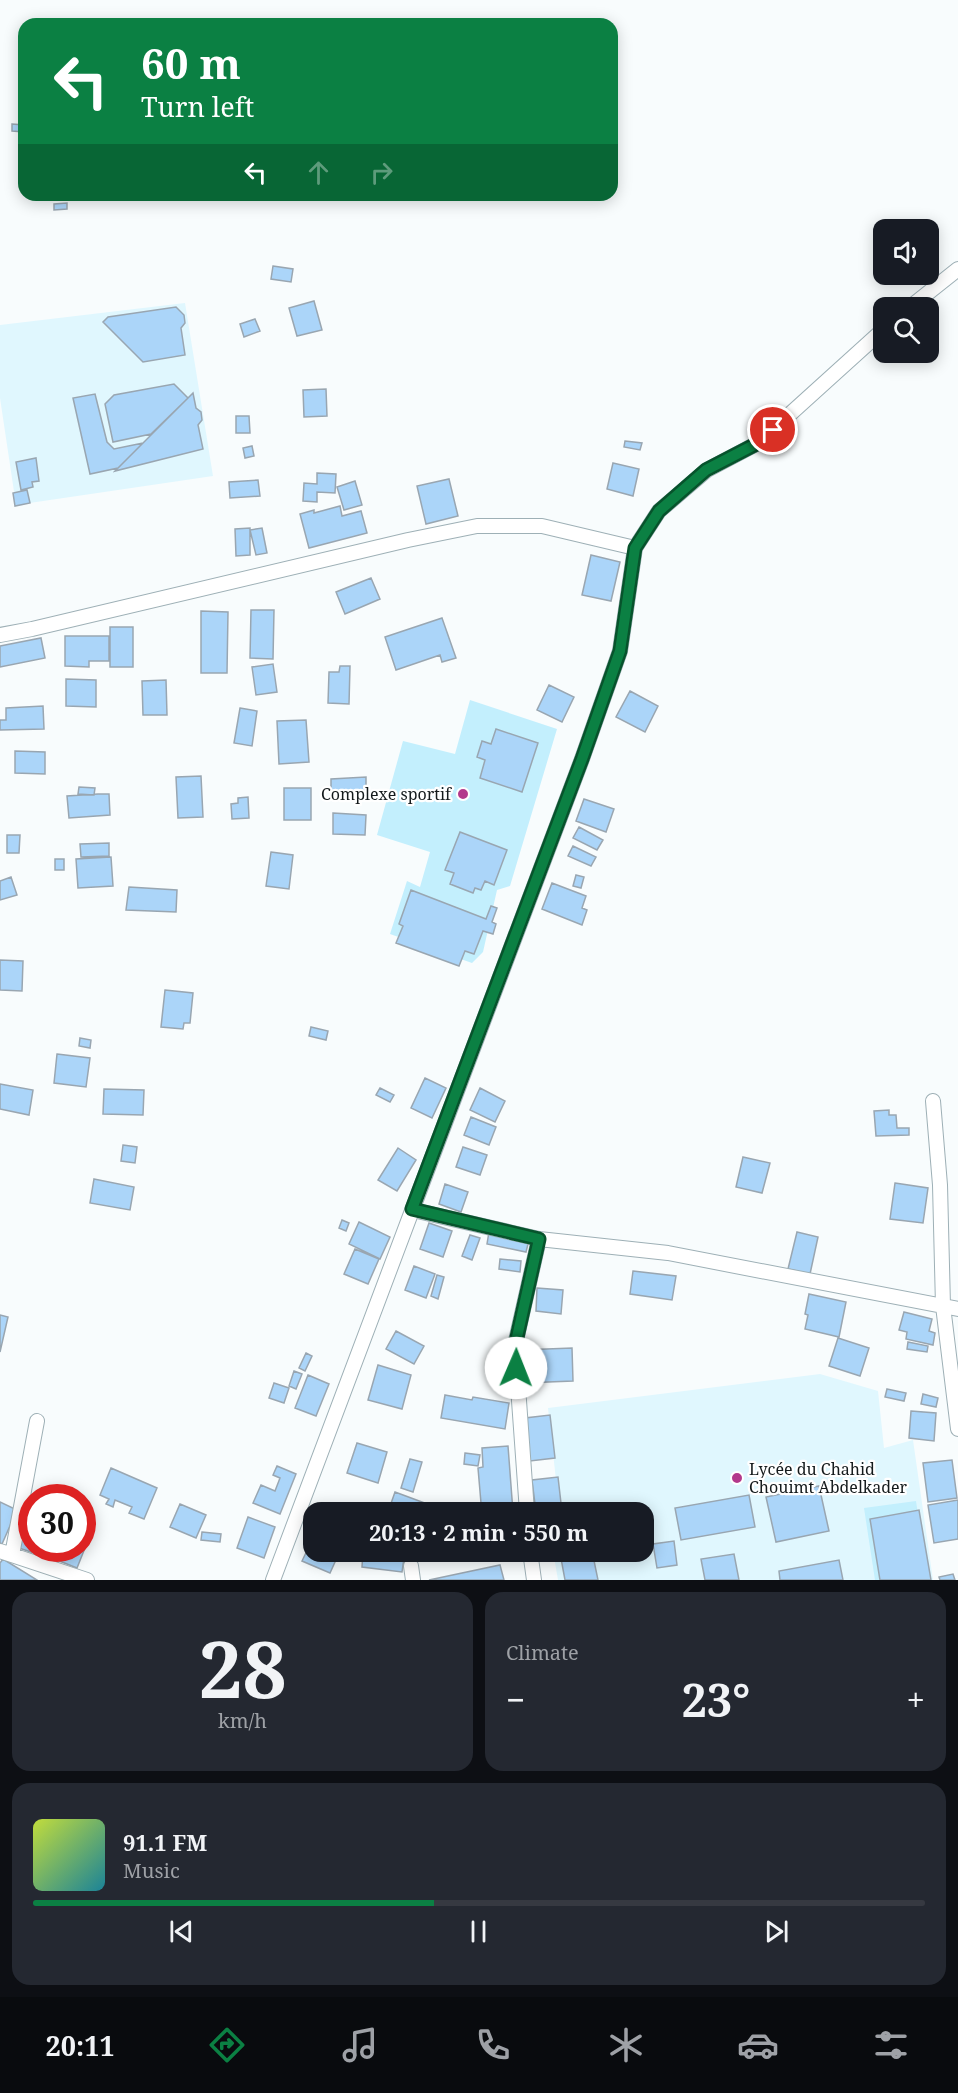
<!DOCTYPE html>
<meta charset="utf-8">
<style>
:root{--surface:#171b24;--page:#242831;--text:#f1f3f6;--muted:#9ea1a6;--line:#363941;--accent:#0b8043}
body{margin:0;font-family:"Noto Serif",serif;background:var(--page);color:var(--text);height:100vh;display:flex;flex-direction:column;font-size:22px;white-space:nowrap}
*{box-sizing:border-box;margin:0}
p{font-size:20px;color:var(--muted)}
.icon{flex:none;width:33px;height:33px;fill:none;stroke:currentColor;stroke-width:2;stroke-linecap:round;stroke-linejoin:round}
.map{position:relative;height:1580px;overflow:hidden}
.details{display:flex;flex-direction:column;gap:12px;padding:12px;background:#0d0f14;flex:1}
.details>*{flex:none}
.banner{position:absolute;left:18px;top:18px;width:600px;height:183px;border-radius:18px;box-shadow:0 3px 15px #0003;background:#0b8043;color:#fff;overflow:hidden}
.fabs{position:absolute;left:873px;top:219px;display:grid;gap:12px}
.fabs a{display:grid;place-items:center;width:66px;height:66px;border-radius:12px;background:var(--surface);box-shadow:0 3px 15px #0003;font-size:30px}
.speed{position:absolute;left:18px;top:1484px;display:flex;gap:12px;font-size:30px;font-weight:700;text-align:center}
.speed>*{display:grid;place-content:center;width:78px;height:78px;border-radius:50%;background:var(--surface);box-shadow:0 3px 15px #0003;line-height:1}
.speed .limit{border:9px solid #d22;background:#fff;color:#111}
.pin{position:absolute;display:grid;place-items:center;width:51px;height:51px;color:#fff;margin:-26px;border:3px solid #fff;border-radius:50%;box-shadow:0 2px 6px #0007}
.me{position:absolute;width:66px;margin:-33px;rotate:1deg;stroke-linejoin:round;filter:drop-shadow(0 0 4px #0008)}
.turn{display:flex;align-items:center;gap:21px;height:126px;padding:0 24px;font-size:27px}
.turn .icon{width:78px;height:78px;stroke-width:2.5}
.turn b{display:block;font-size:42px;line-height:51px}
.lanes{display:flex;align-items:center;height:57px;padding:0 24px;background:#0003;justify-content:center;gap:30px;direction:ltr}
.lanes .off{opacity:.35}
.big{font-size:45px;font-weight:700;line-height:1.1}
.details .tile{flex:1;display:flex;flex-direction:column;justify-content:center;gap:9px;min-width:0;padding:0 21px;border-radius:18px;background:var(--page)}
.details .dial{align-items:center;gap:0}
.dial b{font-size:78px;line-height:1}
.song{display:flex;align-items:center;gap:18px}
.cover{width:72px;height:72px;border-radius:9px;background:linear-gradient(135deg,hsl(70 70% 55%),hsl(190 70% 35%))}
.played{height:6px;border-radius:3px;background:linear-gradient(90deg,var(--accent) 45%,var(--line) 45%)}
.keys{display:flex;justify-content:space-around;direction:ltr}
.heat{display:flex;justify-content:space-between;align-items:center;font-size:33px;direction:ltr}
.details .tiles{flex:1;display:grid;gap:12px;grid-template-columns:1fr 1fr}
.tile:last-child{grid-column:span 2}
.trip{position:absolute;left:303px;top:1502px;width:351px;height:60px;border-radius:18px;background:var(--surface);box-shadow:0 3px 15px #0003;font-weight:700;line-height:60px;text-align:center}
.tab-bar{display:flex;height:96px;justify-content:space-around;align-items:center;background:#090b0e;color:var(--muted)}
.tab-bar .icon{width:42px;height:42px}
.tab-bar .active{color:var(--accent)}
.tab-bar b{font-size:27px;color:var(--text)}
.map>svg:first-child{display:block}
.built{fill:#e0f7fe}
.green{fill:#c3effd}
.building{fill:#abd5f9;stroke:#99a6b1;stroke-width:1.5}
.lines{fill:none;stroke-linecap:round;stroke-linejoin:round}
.minor-casing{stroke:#9eb0b6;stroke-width:16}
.minor{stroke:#fff;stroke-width:14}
.route-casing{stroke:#07532c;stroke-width:15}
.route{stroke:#0b8043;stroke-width:10}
.poi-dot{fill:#b3398c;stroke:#fff;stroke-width:2}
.labels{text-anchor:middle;stroke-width:4.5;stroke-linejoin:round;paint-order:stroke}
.poi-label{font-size:16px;fill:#141a1c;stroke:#fff;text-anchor:end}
</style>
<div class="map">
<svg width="958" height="1580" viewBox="0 0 958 1580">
<rect width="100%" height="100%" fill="#f8fcfd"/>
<!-- built -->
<path class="built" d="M185,303L213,476L16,505L0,398V325Z
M820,1374L878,1391L884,1448L913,1440L933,1580H558L553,1551H644V1512H546L559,1507L548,1408Z"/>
<!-- green -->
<path class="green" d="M470,700L557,729L510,886L497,890L483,952L472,963L390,934L407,881L420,887L430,852L377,835L403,741L455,754Z
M916,1501L928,1580H875L864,1508Z"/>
<!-- building -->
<path class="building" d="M12,124L24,125V132L12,131Z
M67,203V209L54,210V204Z
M273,266L293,269L291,282L271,279Z
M314,301L322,330L297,336L289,308Z
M176,307L184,315L185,323L181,328L185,355L143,362L103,322L108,317Z
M255,319L260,331L244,337L240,324Z
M174,384L188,398L151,434L113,442L105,404L114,395Z
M326,389L327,416L304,417L303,390Z
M193,393L196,408L201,412L202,420L198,425L203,449L115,471Z
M95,394L107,442L114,449L143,443L118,468L90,474L73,398Z
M236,416H249L250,433H236Z
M625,441L642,443L640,450L624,447Z
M252,446L254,456L245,458L243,448Z
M36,458L39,481L32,482L33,487L21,490L16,462Z
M613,463L639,469L633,496L607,489Z
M317,473L336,474L335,493L317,492V502L303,501L304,483L317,484Z
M449,479L458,516L426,524L417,486Z
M258,480L260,496L230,498L229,482Z
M355,481L362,505L344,510L337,487Z
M27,490L30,503L15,506L13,493Z
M340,506L342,516L361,511L367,533L309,548L300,514L314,510V513Z
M250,528V555L236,556L235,529Z
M262,528L267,553L256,555L250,530Z
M591,555L620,562L611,601L582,595Z
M371,578L380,599L345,614L336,592Z
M251,610H274L273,659L250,658Z
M201,611L228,612L227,673H201Z
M442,618L456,658L442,662L440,655L396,670L385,637Z
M110,627H133V667H110Z
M65,636H109V661H89V667L65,666Z
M41,638L45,658L0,667V646Z
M273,664L277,692L256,695L252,667Z
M340,666H350L349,704L328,703L329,672H339Z
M66,679L96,680V707L66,706Z
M166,680L167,715H143L142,681Z
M549,685L574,697L562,722L537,710Z
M630,691L658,706L645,732L616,717Z
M43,706L44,729L0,730V720H6V708Z
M240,708L257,711L252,746L234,743Z
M306,720L309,762L279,764L277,721Z
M496,729L538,743L522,792L480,778L485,760L477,757L482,741L491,744Z
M15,751L45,752V774L15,773Z
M201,776L203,817L178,818L176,777Z
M366,777V796L331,797V779Z
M79,787L95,788L94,795L78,794Z
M284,788H311V820H284Z
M98,794H109L110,815L69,818L67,796Z
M248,797L249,818L232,819L231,804L238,803V798Z
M584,799L614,809L606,832L576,821Z
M333,813L366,815L365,835L333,834Z
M579,827L603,840L597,850L573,838Z
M460,832L507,850L494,885L485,881L481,890L475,888L473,893L450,884L454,873L445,870Z
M7,835H20L19,853H7Z
M109,843V856L81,857L80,844Z
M573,846L596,857L591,866L568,856Z
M271,852L293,855L289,889L266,886Z
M111,857L113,886L78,888L76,859Z
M55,859H64V870H55Z
M576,875L584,877L581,888L573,886Z
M11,877L17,895L0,900V881Z
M552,883L586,896L582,908L587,910L582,925L542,909Z
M129,887L177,890L176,912L126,910Z
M411,890L486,919L491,906L497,908L492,922L496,924L493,934L483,931L474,954L465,951L459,966L396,943L403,926L399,924Z
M0,960L23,961L22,991L0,990Z
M165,990L193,993L190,1023H184L183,1029L161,1027Z
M311,1027L328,1031L326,1040L309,1036Z
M80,1038L91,1040L90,1048L79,1046Z
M57,1054L90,1058L86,1087L54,1083Z
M425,1078L446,1088L432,1118L411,1108Z
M0,1084L33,1090L29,1115L0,1109Z
M380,1088L394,1095L390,1102L376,1095Z
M480,1088L505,1101L495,1122L470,1110Z
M104,1089L144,1090L143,1115L103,1114Z
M889,1110V1115H896L897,1128H909V1135L876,1136L874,1111Z
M471,1117L496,1127L489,1145L464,1135Z
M123,1145L137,1147L135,1163L121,1161Z
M463,1147L487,1155L480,1175L456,1167Z
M398,1148L416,1160L397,1191L378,1180Z
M743,1157L770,1163L762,1193L736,1187Z
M94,1179L134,1187L130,1210L90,1203Z
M895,1183L928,1188L923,1223L890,1219Z
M445,1184L468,1192L461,1212L439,1204Z
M342,1220L349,1223L346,1231L339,1228Z
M359,1222L390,1237L380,1259L349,1244Z
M429,1223L452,1231L443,1257L420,1249Z
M489,1232L529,1240L526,1252L487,1244Z
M797,1232L818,1237L810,1274L788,1269Z
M470,1235L480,1238L472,1260L462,1256Z
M355,1249L379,1259L368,1284L344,1274Z
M500,1259L521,1261L520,1272L499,1269Z
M414,1266L435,1274L426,1298L405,1290Z
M633,1271L676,1276L672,1300L630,1294Z
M437,1275L444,1277L438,1299L431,1296Z
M537,1288L563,1290L561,1314L536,1311Z
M809,1294L846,1302L839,1337L805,1329L808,1315L805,1314Z
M904,1312L932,1319L929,1331L935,1333L933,1345L906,1339L907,1332L899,1330Z
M0,1315L8,1317L0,1352Z
M396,1331L424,1346L414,1364L386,1349Z
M838,1338L869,1348L860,1376L829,1366Z
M908,1342L928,1346L927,1352L907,1349Z
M572,1348L573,1381L523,1383L521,1350Z
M306,1353L312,1356L305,1371L299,1368Z
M378,1365L411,1375L402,1409L368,1400Z
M294,1371L302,1374L296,1389L289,1386Z
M308,1375L329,1384L316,1416L295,1408Z
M274,1383L289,1388L284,1403L269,1398Z
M887,1389L906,1393L904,1401L885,1397Z
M923,1394L938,1398L936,1407L921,1404Z
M445,1395L472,1400L473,1397L509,1403L505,1429L441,1418Z
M911,1411L936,1413L934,1441L909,1438Z
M550,1415L555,1458L530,1461L525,1418Z
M357,1443L387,1452L378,1483L347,1473Z
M508,1446L513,1512H474V1503H481L478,1468L483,1467L482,1448Z
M465,1453L480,1455L478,1466L464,1464Z
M410,1459L422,1462L413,1492L401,1488Z
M952,1460L957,1498L928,1502L923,1463Z
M277,1466L296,1474L280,1514L253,1503L261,1485L275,1491L280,1478L273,1475Z
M111,1468L157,1488L144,1519L129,1513L132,1507L115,1500L113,1507L106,1504L109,1499L100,1495Z
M558,1477L562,1512H536L532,1480Z
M819,1486L829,1531L776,1542L766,1497Z
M395,1492L430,1505L428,1512H388Z
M749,1495L755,1527L681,1540L675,1508Z
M958,1500V1539L934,1543L928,1505Z
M0,1502L17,1510L2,1544L0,1543Z
M180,1504L206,1515L196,1538L170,1527Z
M637,1507L638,1512H612Z
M919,1510L931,1580H880L870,1519Z
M248,1517L275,1527L264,1558L237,1548Z
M28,1521L32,1522V1548H55L52,1559L19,1548Z
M202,1532L221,1534L220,1542L201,1540Z
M314,1536V1551H340L330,1573L302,1561Z
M82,1541L87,1543L77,1568L52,1558L56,1548H82Z
M674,1541L677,1565L657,1568L653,1544Z
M363,1551H405L402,1572L362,1567Z
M410,1551H423L421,1559L409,1557Z
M448,1551H516L517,1555L449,1560Z
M570,1551H592L598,1580H565L560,1553Z
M734,1554L739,1580H705L701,1559Z
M3,1559L37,1580H0V1563Z
M839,1560L843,1580H780L779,1571Z
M500,1565L504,1580H429Z
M953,1574L955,1580H940L939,1577Z"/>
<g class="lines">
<defs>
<path id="minor" d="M909,308L958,269
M0,635L32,629L408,540L477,526H542L635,548
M933,1101L940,1185L943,1306L958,1429
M413,1210L539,1239L668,1253L958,1309
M527,1512L515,1345L539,1239
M0,1551L87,1580
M530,1551L534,1580
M12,1555L37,1421
M411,1566L413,1580
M273,1580L582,759L620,651L635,548L659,511L707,470L758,443L884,329"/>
</defs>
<!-- minor casing -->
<use href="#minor" class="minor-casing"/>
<!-- minor -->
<use href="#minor" class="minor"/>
</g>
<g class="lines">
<defs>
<path id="route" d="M516,1368L515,1346L539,1239L412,1209L582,759L620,651L635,548L659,511L706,470L758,443L773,430"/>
</defs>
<!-- route casing -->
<use href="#route" class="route-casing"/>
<!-- route -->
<use href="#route" class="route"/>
</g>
<!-- markers -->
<g class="poi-dot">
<circle cx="463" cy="794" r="6"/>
<circle cx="737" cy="1478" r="6"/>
</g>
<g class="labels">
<!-- poi labels -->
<g class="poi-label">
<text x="451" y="800">Complexe sportif</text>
<text x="749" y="1475" text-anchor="start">Lycée du Chahid<tspan x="749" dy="18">Chouimt Abdelkader</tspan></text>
</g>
</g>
</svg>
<div class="fabs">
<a><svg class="icon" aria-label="sound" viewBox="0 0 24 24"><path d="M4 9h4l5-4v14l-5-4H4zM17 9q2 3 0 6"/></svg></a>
<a><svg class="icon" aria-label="search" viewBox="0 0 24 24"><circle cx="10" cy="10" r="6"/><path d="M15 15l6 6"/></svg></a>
</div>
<div class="speed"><div class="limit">30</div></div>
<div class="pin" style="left:773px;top:430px;background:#d93025"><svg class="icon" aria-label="arrive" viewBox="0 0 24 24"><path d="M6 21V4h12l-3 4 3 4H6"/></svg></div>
<svg class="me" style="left:516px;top:1368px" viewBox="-20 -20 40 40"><circle r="19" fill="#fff"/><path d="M0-13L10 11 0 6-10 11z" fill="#0b8043"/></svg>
<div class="trip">20:13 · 2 min · 550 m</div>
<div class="banner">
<div class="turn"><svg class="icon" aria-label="left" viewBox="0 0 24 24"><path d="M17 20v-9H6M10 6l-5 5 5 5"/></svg><div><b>60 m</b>Turn left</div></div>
<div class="lanes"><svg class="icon" aria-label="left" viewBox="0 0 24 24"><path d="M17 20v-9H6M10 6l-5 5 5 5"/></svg><svg class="icon off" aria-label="ahead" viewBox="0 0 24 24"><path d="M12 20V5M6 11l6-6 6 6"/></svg><svg class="icon off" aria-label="right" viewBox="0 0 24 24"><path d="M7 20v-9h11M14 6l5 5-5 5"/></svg></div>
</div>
</div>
<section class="details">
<div class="tiles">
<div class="tile dial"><b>28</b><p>km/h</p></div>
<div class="tile"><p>Climate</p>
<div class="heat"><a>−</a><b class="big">23°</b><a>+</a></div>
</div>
<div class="tile">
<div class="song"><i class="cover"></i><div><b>91.1 FM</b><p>Music</p></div></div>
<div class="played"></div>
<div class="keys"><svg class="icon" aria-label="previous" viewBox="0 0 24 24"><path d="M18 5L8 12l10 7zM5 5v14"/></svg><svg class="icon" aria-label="pause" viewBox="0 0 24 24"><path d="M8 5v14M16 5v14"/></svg><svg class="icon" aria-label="next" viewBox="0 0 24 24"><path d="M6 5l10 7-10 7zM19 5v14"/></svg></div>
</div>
</div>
</section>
<nav class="tab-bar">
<b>20:11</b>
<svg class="icon active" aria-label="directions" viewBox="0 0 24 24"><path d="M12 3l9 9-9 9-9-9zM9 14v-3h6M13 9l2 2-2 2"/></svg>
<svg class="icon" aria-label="music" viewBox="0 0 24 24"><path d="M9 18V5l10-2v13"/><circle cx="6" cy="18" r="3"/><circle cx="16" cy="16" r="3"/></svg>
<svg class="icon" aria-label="phone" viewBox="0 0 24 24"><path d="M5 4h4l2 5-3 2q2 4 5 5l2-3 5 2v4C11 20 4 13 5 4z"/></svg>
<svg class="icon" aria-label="climate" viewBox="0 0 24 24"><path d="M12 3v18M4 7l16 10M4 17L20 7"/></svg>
<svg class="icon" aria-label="car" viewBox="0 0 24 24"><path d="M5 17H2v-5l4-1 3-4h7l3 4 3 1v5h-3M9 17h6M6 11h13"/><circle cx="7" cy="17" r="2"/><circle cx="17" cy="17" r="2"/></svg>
<svg class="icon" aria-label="filters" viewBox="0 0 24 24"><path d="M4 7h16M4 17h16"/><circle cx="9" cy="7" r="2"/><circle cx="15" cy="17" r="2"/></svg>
</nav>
